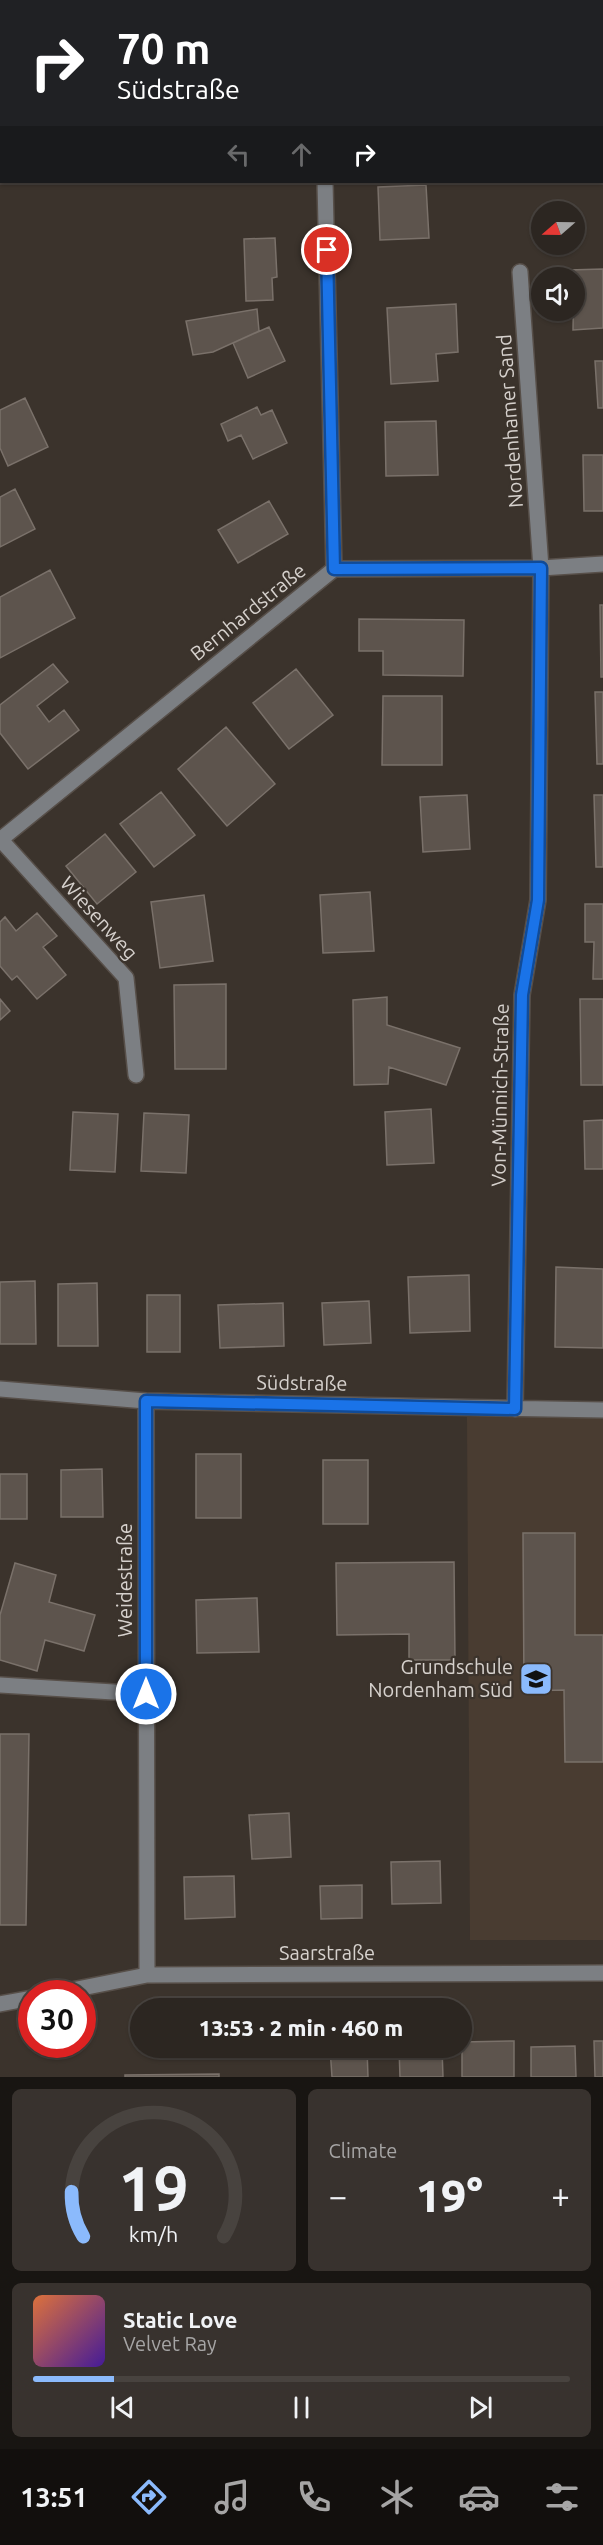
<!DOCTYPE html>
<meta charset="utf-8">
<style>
:root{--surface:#2c2621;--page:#38322e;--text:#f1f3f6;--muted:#a6a5a5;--line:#48433f;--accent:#8bbafc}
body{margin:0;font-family:Ubuntu,sans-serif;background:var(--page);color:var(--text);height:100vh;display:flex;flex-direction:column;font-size:22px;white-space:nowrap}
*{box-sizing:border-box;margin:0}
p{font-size:20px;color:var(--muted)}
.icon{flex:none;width:33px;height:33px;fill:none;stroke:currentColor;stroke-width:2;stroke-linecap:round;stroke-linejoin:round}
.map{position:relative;height:2077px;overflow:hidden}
.side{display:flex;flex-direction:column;gap:12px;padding:12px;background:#181512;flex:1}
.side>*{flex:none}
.top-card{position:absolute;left:0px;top:0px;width:603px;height:183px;box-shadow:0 2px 4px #0004,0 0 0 2px var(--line);background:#202124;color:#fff;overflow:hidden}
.needle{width:39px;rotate:250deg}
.fabs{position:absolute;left:531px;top:201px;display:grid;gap:12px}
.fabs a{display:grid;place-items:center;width:54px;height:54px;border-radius:50%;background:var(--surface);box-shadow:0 2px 4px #0004,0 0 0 2px var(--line);font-size:30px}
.speed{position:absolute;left:18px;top:1980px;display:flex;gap:12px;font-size:30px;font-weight:700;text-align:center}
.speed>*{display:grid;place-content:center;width:78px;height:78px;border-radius:50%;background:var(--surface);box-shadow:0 2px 4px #0004,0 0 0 2px var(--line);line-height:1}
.speed .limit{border:9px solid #d22;background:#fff;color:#111}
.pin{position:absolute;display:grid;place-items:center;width:51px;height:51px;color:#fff;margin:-26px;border:3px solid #fff;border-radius:50%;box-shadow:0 2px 6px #0007}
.me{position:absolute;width:66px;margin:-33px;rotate:0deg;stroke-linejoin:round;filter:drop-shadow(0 0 4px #0008)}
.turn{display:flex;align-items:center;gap:21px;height:126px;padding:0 18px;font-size:27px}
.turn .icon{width:78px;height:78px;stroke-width:2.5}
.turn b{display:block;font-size:42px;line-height:51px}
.lanes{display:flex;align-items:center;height:57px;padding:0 18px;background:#0003;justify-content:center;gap:30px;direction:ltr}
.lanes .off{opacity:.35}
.big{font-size:45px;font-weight:800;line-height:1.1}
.side .card{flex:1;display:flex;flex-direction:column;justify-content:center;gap:9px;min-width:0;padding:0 21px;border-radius:9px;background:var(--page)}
.side .dial{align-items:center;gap:0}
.dial svg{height:156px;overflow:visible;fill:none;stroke:var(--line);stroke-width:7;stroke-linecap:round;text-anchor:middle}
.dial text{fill:var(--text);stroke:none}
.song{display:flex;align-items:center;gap:18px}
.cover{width:72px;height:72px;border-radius:9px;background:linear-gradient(135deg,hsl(20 70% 55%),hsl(260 70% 35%))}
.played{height:6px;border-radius:3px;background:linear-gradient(90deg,var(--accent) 15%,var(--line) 15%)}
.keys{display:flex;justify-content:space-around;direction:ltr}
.heat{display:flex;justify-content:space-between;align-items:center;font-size:33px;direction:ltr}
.side .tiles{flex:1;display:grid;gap:12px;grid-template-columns:1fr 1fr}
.card:last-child{grid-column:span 2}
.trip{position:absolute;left:130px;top:1998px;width:342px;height:60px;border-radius:30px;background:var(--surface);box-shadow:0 2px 4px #0004,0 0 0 2px var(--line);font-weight:800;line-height:60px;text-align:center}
.menu{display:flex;height:96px;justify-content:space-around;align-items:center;background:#120f0d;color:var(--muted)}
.menu .icon{width:42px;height:42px}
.menu .current{color:var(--accent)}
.menu b{font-size:27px;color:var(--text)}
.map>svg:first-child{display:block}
.built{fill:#493c31}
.building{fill:#5d544d;stroke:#7a716a;stroke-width:1.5}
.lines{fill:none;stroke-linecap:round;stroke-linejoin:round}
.minor-casing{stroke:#574f49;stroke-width:18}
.minor{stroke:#7c7f83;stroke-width:15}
.route-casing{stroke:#114b97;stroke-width:15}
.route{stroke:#1a73e8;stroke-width:10}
.labels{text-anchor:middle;stroke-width:4.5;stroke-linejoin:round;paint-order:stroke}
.street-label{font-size:20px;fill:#d6d1cd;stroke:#3b332c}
.poi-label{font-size:20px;fill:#d6d1cd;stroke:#3b332c;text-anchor:end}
</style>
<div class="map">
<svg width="603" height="2077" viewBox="0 0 603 2077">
<rect width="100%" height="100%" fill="#3b332c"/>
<!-- built -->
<path class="built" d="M467,1417H603V1940H470Z"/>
<!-- building -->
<path class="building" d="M2,104V146H0V105Z
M426,185L429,238L380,240L378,187Z
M275,238L277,277L272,278L273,300L246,301L244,239Z
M603,269V328L573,330L574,278H570L569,270Z
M456,304L458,352L436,354L438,381L391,384L387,308Z
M257,309L259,331L213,352L193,355L186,321Z
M269,327L285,361L248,378L233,343Z
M595,361H603V408H598Z
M25,398L48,447L8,466L0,448V410Z
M257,407L261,415L272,410L287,443L253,459L241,435L228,441L221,424Z
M436,421L438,475L386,476L385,422Z
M583,455H603V511H584Z
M15,489L35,529L0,547V497Z
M269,501L288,534L238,563L218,530Z
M50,570L75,618L0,658V597Z
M600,605H603V677H601Z
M359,619L464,620L463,676L383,675V651H359Z
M53,664L68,682L37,706L49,722L64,710L79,730L28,769L0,733V705Z
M296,669L333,715L289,749L253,703Z
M595,692H603V764H597Z
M383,696H442V765H382Z
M226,727L275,784L227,826L178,769Z
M161,792L195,835L154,867L120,824Z
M467,795L470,849L423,852L420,797Z
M594,795H603V867H596Z
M105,834L136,872L97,904L66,866Z
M370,892L374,951L323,953L320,895Z
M204,895L213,961L160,968L151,902Z
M585,904H603V979H593L594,942H585Z
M37,913L57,936L43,947L66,975L37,999L17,976L12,980L0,966V922L5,917L16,931Z
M226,984V1069H175L174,985Z
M387,997V1025L460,1048L446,1085L389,1067L388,1084L354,1085L353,1000Z
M0,999L10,1011L0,1020Z
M580,999H603V1085H581Z
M431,1109L434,1163L387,1165L385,1112Z
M73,1112L118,1114L115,1172L70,1170Z
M144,1113L189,1115L186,1173L141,1171Z
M603,1120V1169H585L584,1121Z
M556,1267L603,1269V1348L555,1347Z
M469,1275L470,1331L410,1333L408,1277Z
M35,1281L36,1344H0V1282Z
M97,1283L98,1346H58V1284Z
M147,1295H180V1352H147Z
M369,1301L371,1343L324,1345L322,1303Z
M283,1303L284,1346L220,1348L218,1305Z
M196,1454H241V1518H196Z
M323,1460H368V1524H323Z
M102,1469L103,1517H61V1470Z
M0,1474H27V1519H0Z
M523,1533H575V1635H603V1762H565L564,1690L524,1691Z
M454,1562L455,1660H409V1634L337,1635L336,1563Z
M15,1563L56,1575L49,1602L95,1615L84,1651L45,1640L37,1671L0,1660V1615Z
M257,1598L259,1652L197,1653L196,1600Z
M0,1734H29L26,1925H0Z
M289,1813L291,1857L252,1859L249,1815Z
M440,1861L441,1903L392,1904L391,1862Z
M234,1876L235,1917L185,1919L184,1877Z
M362,1885V1918L321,1919L320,1886Z
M514,2041V2077H462V2042Z
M594,2041H603V2077H595Z
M575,2046L576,2077H531V2047Z
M330,2048H367L368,2077H332Z
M399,2048H442L443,2077H400Z
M219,2074V2077H125V2075Z"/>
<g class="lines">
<defs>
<path id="minor" d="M321,0V2
M602,24H603
M0,49H2
M334,569L541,568L603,564
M0,840L334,569L325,182
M1,840L126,978L136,1075
M0,1389L146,1401L603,1410
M146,1401L147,1975
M515,1409L522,995L538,900L541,568L520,272
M0,1685L146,1694
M52,1994L147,1975L603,1973
M0,2004L32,1998"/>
</defs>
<!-- minor casing -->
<use href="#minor" class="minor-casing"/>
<!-- minor -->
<use href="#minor" class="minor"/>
</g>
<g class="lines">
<defs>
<path id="route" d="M146,1694V1401L515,1409L522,995L538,900L541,568L334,569L327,250"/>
</defs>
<!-- route casing -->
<use href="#route" class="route-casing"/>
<!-- route -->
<use href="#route" class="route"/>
</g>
<!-- icons -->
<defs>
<symbol id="school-square" viewBox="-11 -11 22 22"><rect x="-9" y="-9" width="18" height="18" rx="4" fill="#8bbafc" stroke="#3b332c"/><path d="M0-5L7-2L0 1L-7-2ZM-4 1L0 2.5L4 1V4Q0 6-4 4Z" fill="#111"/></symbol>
</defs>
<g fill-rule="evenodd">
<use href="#school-square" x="517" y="1660" width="38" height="38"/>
</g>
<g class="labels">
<!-- street labels -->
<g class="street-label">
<text transform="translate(510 421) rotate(-94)" y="7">Nordenhamer Sand</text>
<text transform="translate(248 612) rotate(-39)" y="7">Bernhardstraße</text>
<text transform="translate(99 918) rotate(48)" y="7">Wiesenweg</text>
<text transform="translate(500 1095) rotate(-89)" y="7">Von-Münnich-Straße</text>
<text transform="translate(302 1383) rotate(1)" y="7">Südstraße</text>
<text transform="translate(125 1580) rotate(-90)" y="7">Weidestraße</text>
<text x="327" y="1960">Saarstraße</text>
</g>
<!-- poi labels -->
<g class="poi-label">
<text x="513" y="1674">Grundschule<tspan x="513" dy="23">Nordenham Süd</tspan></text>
</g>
</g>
</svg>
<div class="fabs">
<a><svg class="needle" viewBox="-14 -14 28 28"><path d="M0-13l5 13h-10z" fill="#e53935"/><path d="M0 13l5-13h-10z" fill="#a6a5a5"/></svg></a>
<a><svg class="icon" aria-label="sound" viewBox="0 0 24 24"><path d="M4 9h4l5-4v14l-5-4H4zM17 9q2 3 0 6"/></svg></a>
</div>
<div class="speed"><div class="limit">30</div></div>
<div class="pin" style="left:327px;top:250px;background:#d93025"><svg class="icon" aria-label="arrive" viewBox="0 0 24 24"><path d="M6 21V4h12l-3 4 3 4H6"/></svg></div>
<svg class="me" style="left:146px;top:1694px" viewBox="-20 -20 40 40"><circle r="17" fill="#1a73e8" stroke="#fff" stroke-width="3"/><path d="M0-11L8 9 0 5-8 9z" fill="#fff"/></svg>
<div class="trip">13:53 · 2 min · 460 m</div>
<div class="top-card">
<div class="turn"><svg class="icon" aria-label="right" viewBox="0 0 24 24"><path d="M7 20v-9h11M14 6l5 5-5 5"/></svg><div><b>70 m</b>Südstraße</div></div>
<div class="lanes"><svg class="icon off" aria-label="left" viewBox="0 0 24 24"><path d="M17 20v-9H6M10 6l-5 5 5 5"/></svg><svg class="icon off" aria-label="ahead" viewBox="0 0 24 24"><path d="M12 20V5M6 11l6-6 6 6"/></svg><svg class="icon" aria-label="right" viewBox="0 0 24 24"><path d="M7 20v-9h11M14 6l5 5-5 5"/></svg></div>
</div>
</div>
<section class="side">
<div class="tiles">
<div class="card dial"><svg viewBox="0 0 100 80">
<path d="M14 69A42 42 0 1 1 86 69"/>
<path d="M14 69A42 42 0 0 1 8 46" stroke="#8bbafc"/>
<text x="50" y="56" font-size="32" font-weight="700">19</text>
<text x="50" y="72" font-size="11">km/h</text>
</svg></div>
<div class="card"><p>Climate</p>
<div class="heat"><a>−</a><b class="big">19°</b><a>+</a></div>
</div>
<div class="card">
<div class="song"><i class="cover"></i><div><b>Static Love</b><p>Velvet Ray</p></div></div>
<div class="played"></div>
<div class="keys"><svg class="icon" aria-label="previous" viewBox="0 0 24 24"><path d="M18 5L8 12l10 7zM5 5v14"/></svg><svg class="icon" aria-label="pause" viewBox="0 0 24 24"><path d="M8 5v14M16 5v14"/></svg><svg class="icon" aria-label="next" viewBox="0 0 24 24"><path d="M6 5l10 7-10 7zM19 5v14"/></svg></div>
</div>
</div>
</section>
<nav class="menu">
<b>13:51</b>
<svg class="icon current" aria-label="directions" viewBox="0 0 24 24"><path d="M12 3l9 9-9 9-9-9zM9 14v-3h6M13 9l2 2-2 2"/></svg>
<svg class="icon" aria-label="music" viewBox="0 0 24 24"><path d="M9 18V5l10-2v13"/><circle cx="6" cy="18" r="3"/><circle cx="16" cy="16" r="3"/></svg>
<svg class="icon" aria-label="phone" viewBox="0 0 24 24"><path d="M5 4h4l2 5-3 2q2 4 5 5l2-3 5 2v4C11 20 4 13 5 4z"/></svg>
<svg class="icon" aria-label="climate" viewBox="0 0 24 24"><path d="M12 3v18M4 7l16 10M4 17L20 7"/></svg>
<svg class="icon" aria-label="car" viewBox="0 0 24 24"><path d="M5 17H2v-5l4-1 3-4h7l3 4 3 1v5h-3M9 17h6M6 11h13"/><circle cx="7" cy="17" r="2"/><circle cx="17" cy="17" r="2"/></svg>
<svg class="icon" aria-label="filters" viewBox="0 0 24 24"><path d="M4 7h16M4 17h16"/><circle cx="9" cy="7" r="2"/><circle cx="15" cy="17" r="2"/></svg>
</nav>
